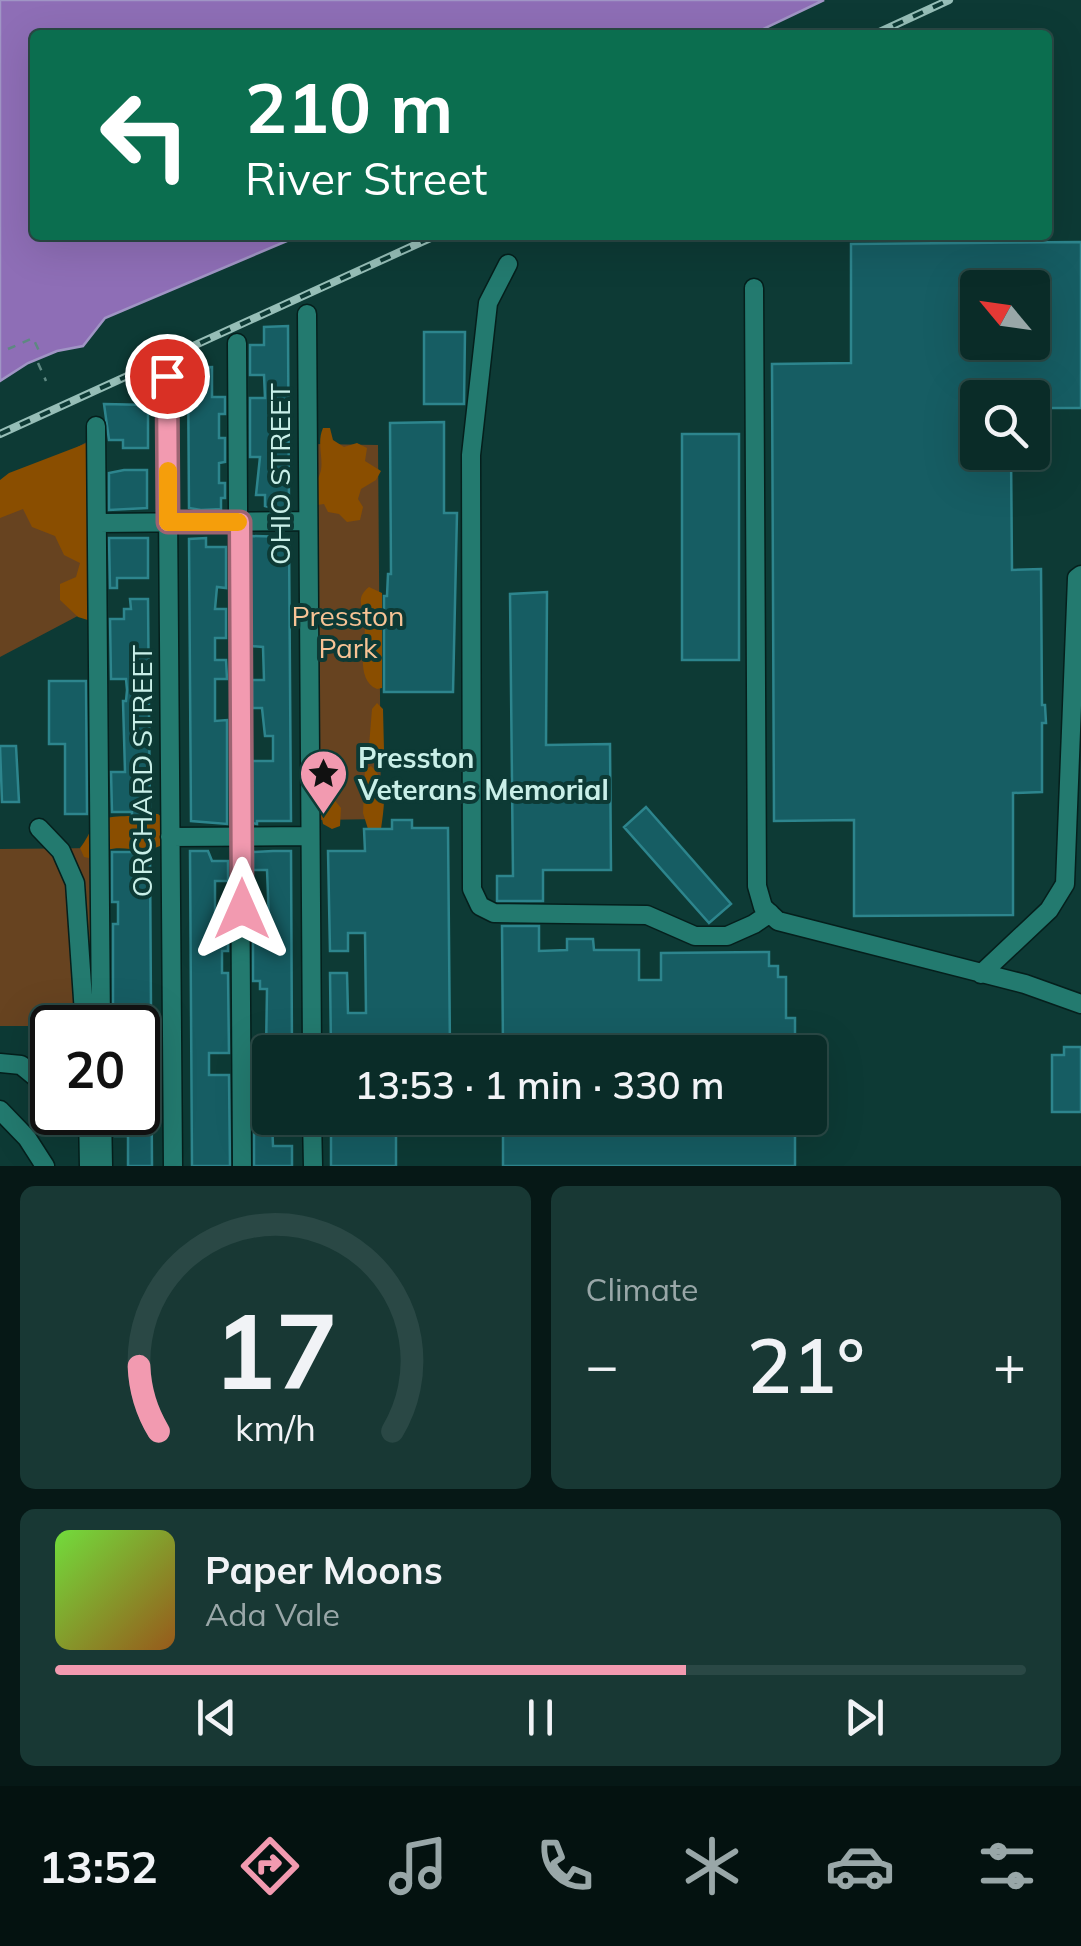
<!DOCTYPE html>
<meta charset="utf-8">
<style>
:root{--surface:#0a2c28;--page:#183834;--text:#f1f3f6;--muted:#99a7a8;--line:#2a4845;--accent:#f29ab0}
body{margin:0;font-family:Mulish,sans-serif;background:var(--page);color:var(--text);height:100vh;display:flex;flex-direction:column;font-size:38px;white-space:nowrap}
*{box-sizing:border-box;margin:0}
p{font-size:32px;color:var(--muted)}
.icon{flex:none;width:55px;height:55px;fill:none;stroke:currentColor;stroke-width:2;stroke-linecap:round;stroke-linejoin:round}
.map{position:relative;height:1166px;overflow:hidden}
.panel{display:flex;flex-direction:column;gap:20px;padding:20px;background:#061816;flex:1}
.panel>*{flex:none}
.hud{position:absolute;left:30px;top:30px;width:1022px;height:210px;border-radius:10px;box-shadow:0 10px 40px #0002,0 0 0 2px var(--line);background:#0b6e4f;color:#fff;overflow:hidden}
.needle{width:65px;rotate:299deg}
.tools{position:absolute;left:960px;top:270px;display:grid;gap:20px}
.tools a{display:grid;place-items:center;width:90px;height:90px;border-radius:10px;background:var(--surface);box-shadow:0 10px 40px #0002,0 0 0 2px var(--line);font-size:50px}
.speed{position:absolute;left:30px;top:1005px;display:flex;gap:20px;font-size:50px;font-weight:700;text-align:center}
.speed>*{display:grid;place-content:center;width:130px;height:130px;border-radius:50%;background:var(--surface);box-shadow:0 10px 40px #0002,0 0 0 2px var(--line);line-height:1}
.speed .limit{border:5px solid #111;border-radius:15px;background:#fff;color:#111}
.pin{position:absolute;display:grid;place-items:center;width:85px;height:85px;color:#fff;margin:-42px;border:5px solid #fff;border-radius:50%;box-shadow:0 2px 10px #0007}
.me{position:absolute;width:110px;margin:-55px;rotate:0deg;stroke-linejoin:round;filter:drop-shadow(0 0 8px #0008)}
.turn{display:flex;align-items:center;gap:35px;height:210px;padding:0 50px;font-size:45px}
.turn .icon{width:130px;height:130px;stroke-width:2.5}
.turn b{display:block;font-size:70px;line-height:85px}
.big{font-size:75px;font-weight:600;line-height:1.1}
.panel .card{flex:1;display:flex;flex-direction:column;justify-content:center;gap:15px;min-width:0;padding:0 35px;border-radius:15px;background:var(--page)}
.panel .dial{align-items:center;gap:0}
.dial svg{height:260px;overflow:visible;fill:none;stroke:var(--line);stroke-width:7;stroke-linecap:round;text-anchor:middle}
.dial text{fill:var(--text);stroke:none}
.song{display:flex;align-items:center;gap:30px}
.cover{width:120px;height:120px;border-radius:15px;background:linear-gradient(135deg,hsl(100 70% 55%),hsl(30 70% 35%))}
.played{height:10px;border-radius:5px;background:linear-gradient(90deg,var(--accent) 65%,var(--line) 65%)}
.keys{display:flex;justify-content:space-around;direction:ltr}
.heat{display:flex;justify-content:space-between;align-items:center;font-size:55px;direction:ltr}
.panel .tiles{flex:1;display:grid;gap:20px;grid-template-columns:1fr 1fr}
.card:last-child{grid-column:span 2}
.trip{position:absolute;left:252px;top:1035px;width:575px;height:100px;border-radius:10px;background:var(--surface);box-shadow:0 10px 40px #0002,0 0 0 2px var(--line);font-weight:600;line-height:100px;text-align:center}
.menu{display:flex;height:160px;justify-content:space-around;align-items:center;background:#041210;color:var(--muted)}
.menu .icon{width:70px;height:70px}
.menu .on{color:var(--accent)}
.menu b{font-size:45px;color:var(--text)}
.map>svg:first-child{display:block}
.green{fill:#674320}
.forest{fill:#8a4e00}
.water{fill:#8e6eb6;stroke:#a095c5;stroke-width:2.5}
.building{fill:#165d63;stroke:#2d858d;stroke-width:2.5;fill-rule:evenodd}
.lines{fill:none;stroke-linecap:round;stroke-linejoin:round}
.minor-casing{stroke:#051f1c;stroke-width:21}
.path{stroke:#5e8882;stroke-width:2.5;stroke-dasharray:8 8;stroke-linecap:butt}
.minor{stroke:#237a6f;stroke-width:18}
.rail-casing{stroke:#96beb7;stroke-width:8}
.rail{stroke:#0d3a35;stroke-width:4;stroke-dasharray:11;stroke-linecap:butt}
.route-casing{stroke:#9d6472;stroke-width:25}
.route{stroke:#f29ab0;stroke-width:18}
.slow{stroke:#f59e0b;stroke-width:18}
.labels{text-anchor:middle;stroke-width:8;stroke-linejoin:round;paint-order:stroke}
.street-label{font-size:28px;fill:#c9efe8;stroke:#0d3a35}
.park-label{font-size:28px;fill:#f7c395;stroke:#0d3a35}
.poi-label{font-size:28px;font-weight:bold;fill:#c9efe8;stroke:#0d3a35;text-anchor:start}
</style>
<div class="map">
<svg width="1081" height="1166" viewBox="0 0 1081 1166">
<rect width="100%" height="100%" fill="#0d3a35"/>
<!-- green -->
<path class="green" d="M96,437L89,610L0,657V489Z
M315,444L378,445L381,819L318,820Z
M99,848L101,1026H0V849Z"/>
<!-- forest -->
<path class="forest" d="M323,428H330L333,440L344,447L357,443L367,448L365,461L381,471L376,480L361,489L358,499L363,507L360,520L347,522L339,514L328,512L324,504L317,505L312,497V485C331,469 314,448 323,428Z
M95,440L91,621L78,617L60,600V584L76,577L80,563L64,555L55,536L32,527L23,509L0,518V480L9,473Z
M369,587L382,593V688L377,689C354,679 366,642 365,623C364,607 354,599 369,587Z
M377,703L383,709L384,750L377,755L369,746L372,709Z
M324,759L330,765L327,777L333,784L332,797L341,808L340,826L332,829L323,824L321,814L311,806L316,760Z
M371,766C389,782 384,807 381,829H368L363,813L365,770Z
M144,813L158,814L169,823V841C139,862 118,835 94,859L84,857L80,848C86,841 89,832 94,826C105,811 129,820 144,813Z"/>
<!-- water -->
<path class="water" d="M0,0H824L751,35H35V235H301L105,318L83,346L57,351L28,363L0,381Z"/>
<!-- building -->
<path class="building" d="M1081,242V408H1032V398H978V452H1011L1012,570L1041,569L1042,705H1045L1046,723H1042V792L1013,793V915L854,916V820L774,821L772,364L851,363V244ZM978,288H1032V342H978Z
M288,326L289,508H272L265,506V495H256L260,457H250V398H265L264,375H250V345H264V327Z
M424,332H465L464,404H424Z
M212,367V397H225V414H219V438H225V462L219,463V483H225V498H221V509L201,510L189,508L188,368Z
M104,404L148,405V448H123V440H109Z
M444,422V513H457L453,692H384V596H387L388,574H391L390,423Z
M682,434H739V660H682Z
M124,470H147V508L109,510V473Z
M251,536L289,537L291,821H257V824L252,823V761H273V736H265L262,708H252V680H264L263,647L251,646Z
M109,538H148V578H117V588H110Z
M206,538V547H226V588L217,587L215,609H226V638H215V660H226L227,679H215V721L227,720V824L191,821L189,539Z
M547,592L546,745L610,744L611,870H543V901H497V876H513L510,594Z
M130,599H148L150,821L132,822V812H112L111,772H125L123,701H126L127,690L126,679H111L110,619H124V609H131Z
M49,681H86L87,814H65V744H49Z
M0,746H16L19,802H2Z
M646,807L731,904L709,923L624,827Z
M392,820H412V828H448L450,1052H331L330,973H347L348,1013H366L365,933H348V951H330L328,851H365L364,829H392Z
M190,851H208L212,861H228V881H215V922H228V951H222V973H228L229,1053H209V1075H229L230,1166H192Z
M273,851H291L292,1052H266L267,989H260V981H253V932H261V921H269L267,870H253V852Z
M112,852H150L152,1166H128V1136H115L114,1112H138V1028L113,1023V924H118V902H112Z
M502,926H539V951L567,950V939H593L594,950H639V980H661V953L769,952V966H778V977H786V1018H795V1052H503Z
M1064,1047H1081V1112H1052V1055H1064Z
M254,1068H270L273,1146H292V1166H254Z
M331,1118H396V1166H331Z
M503,1118H795V1166H503Z"/>
<g class="lines">
<defs>
<path id="minor" d="M508,264L488,303L471,455L472,889L480,906L494,913L647,915L695,936H727L754,924L770,913
M754,288L757,886L763,907L778,921L1025,984L1081,1004
M307,314L312,1052
M237,343L242,1166
M167,376L173,1166
M96,426L101,1028
M98,523L308,521
M39,828L61,851L75,883L85,1028
M170,837L310,836
M981,974L1049,910L1065,884L1077,578L1081,575
M0,1063L21,1065L43,1083
M0,1110L27,1138L45,1166
M88,1112L89,1166
M102,1112L103,1166
M312,1118L313,1166"/>
</defs>
<!-- minor casing -->
<use href="#minor" class="minor-casing"/>
<!-- path -->
<path class="path" d="M8,349L33,338L40,353
M38,363L46,381"/>
<!-- minor -->
<use href="#minor" class="minor"/>
<defs>
<path id="rail" d="M873,35L949,0
M0,434L437,235"/>
</defs>
<!-- rail casing -->
<use href="#rail" class="rail-casing"/>
<!-- rail -->
<use href="#rail" class="rail"/>
</g>
<g class="lines">
<defs>
<path id="route" d="M167,376L168,522H240L242,909"/>
</defs>
<!-- route casing -->
<use href="#route" class="route-casing"/>
<!-- route -->
<use href="#route" class="route"/>
<!-- slow -->
<path class="slow" d="M168,471V522H238"/>
</g>
<!-- icons -->
<defs>
<symbol id="sight-pin" viewBox="-11 -11 22 30"><path d="M0 17L-7.5 6A9.5 9.5 0 1 1 7.5 6Z" fill="#f29ab0" stroke="#0d3a35"/><path d="M0-6L1.8-2.2L6-1.7L2.9 1.2L3.7 5.4L0 3.3L-3.7 5.4L-2.9 1.2L-6-1.7L-1.8-2.2Z" fill="#111"/></symbol>
</defs>
<g fill-rule="evenodd">
<use href="#sight-pin" x="296" y="746" width="55" height="75"/>
</g>
<g class="labels">
<!-- street labels -->
<g class="street-label">
<text transform="translate(280 474) rotate(-90)" y="10">OHIO STREET</text>
<text transform="translate(142 771) rotate(-90)" y="10">ORCHARD STREET</text>
</g>
<!-- park labels -->
<g class="park-label">
<text x="348" y="626">Presston<tspan x="348" dy="32">Park</tspan></text>
</g>
<!-- poi labels -->
<g class="poi-label">
<text x="358" y="768">Presston<tspan x="358" dy="32">Veterans Memorial</tspan></text>
</g>
</g>
</svg>
<div class="tools">
<a><svg class="needle" viewBox="-14 -14 28 28"><path d="M0-13l5 13h-10z" fill="#e53935"/><path d="M0 13l5-13h-10z" fill="#99a7a8"/></svg></a>
<a><svg class="icon" aria-label="search" viewBox="0 0 24 24"><circle cx="10" cy="10" r="6"/><path d="M15 15l6 6"/></svg></a>
</div>
<div class="speed"><div class="limit">20</div></div>
<div class="pin" style="left:167px;top:376px;background:#d93025"><svg class="icon" aria-label="arrive" viewBox="0 0 24 24"><path d="M6 21V4h12l-3 4 3 4H6"/></svg></div>
<svg class="me" style="left:242px;top:909px" viewBox="-20 -20 40 40"><path d="M0-17L14 15 0 8-14 15z" fill="#f29ab0" stroke="#fff" stroke-width="4"/></svg>
<div class="trip">13:53 · 1 min · 330 m</div>
<div class="hud">
<div class="turn"><svg class="icon" aria-label="left" viewBox="0 0 24 24"><path d="M17 20v-9H6M10 6l-5 5 5 5"/></svg><div><b>210 m</b>River Street</div></div>
</div>
</div>
<section class="panel">
<div class="tiles">
<div class="card dial"><svg viewBox="0 0 100 80">
<path d="M14 69A42 42 0 1 1 86 69"/>
<path d="M14 69A42 42 0 0 1 8 49" stroke="#f29ab0"/>
<text x="50" y="56" font-size="32" font-weight="700">17</text>
<text x="50" y="72" font-size="11">km/h</text>
</svg></div>
<div class="card"><p>Climate</p>
<div class="heat"><a>−</a><b class="big">21°</b><a>+</a></div>
</div>
<div class="card">
<div class="song"><i class="cover"></i><div><b>Paper Moons</b><p>Ada Vale</p></div></div>
<div class="played"></div>
<div class="keys"><svg class="icon" aria-label="previous" viewBox="0 0 24 24"><path d="M18 5L8 12l10 7zM5 5v14"/></svg><svg class="icon" aria-label="pause" viewBox="0 0 24 24"><path d="M8 5v14M16 5v14"/></svg><svg class="icon" aria-label="next" viewBox="0 0 24 24"><path d="M6 5l10 7-10 7zM19 5v14"/></svg></div>
</div>
</div>
</section>
<nav class="menu">
<b>13:52</b>
<svg class="icon on" aria-label="directions" viewBox="0 0 24 24"><path d="M12 3l9 9-9 9-9-9zM9 14v-3h6M13 9l2 2-2 2"/></svg>
<svg class="icon" aria-label="music" viewBox="0 0 24 24"><path d="M9 18V5l10-2v13"/><circle cx="6" cy="18" r="3"/><circle cx="16" cy="16" r="3"/></svg>
<svg class="icon" aria-label="phone" viewBox="0 0 24 24"><path d="M5 4h4l2 5-3 2q2 4 5 5l2-3 5 2v4C11 20 4 13 5 4z"/></svg>
<svg class="icon" aria-label="climate" viewBox="0 0 24 24"><path d="M12 3v18M4 7l16 10M4 17L20 7"/></svg>
<svg class="icon" aria-label="car" viewBox="0 0 24 24"><path d="M5 17H2v-5l4-1 3-4h7l3 4 3 1v5h-3M9 17h6M6 11h13"/><circle cx="7" cy="17" r="2"/><circle cx="17" cy="17" r="2"/></svg>
<svg class="icon" aria-label="filters" viewBox="0 0 24 24"><path d="M4 7h16M4 17h16"/><circle cx="9" cy="7" r="2"/><circle cx="15" cy="17" r="2"/></svg>
</nav>
